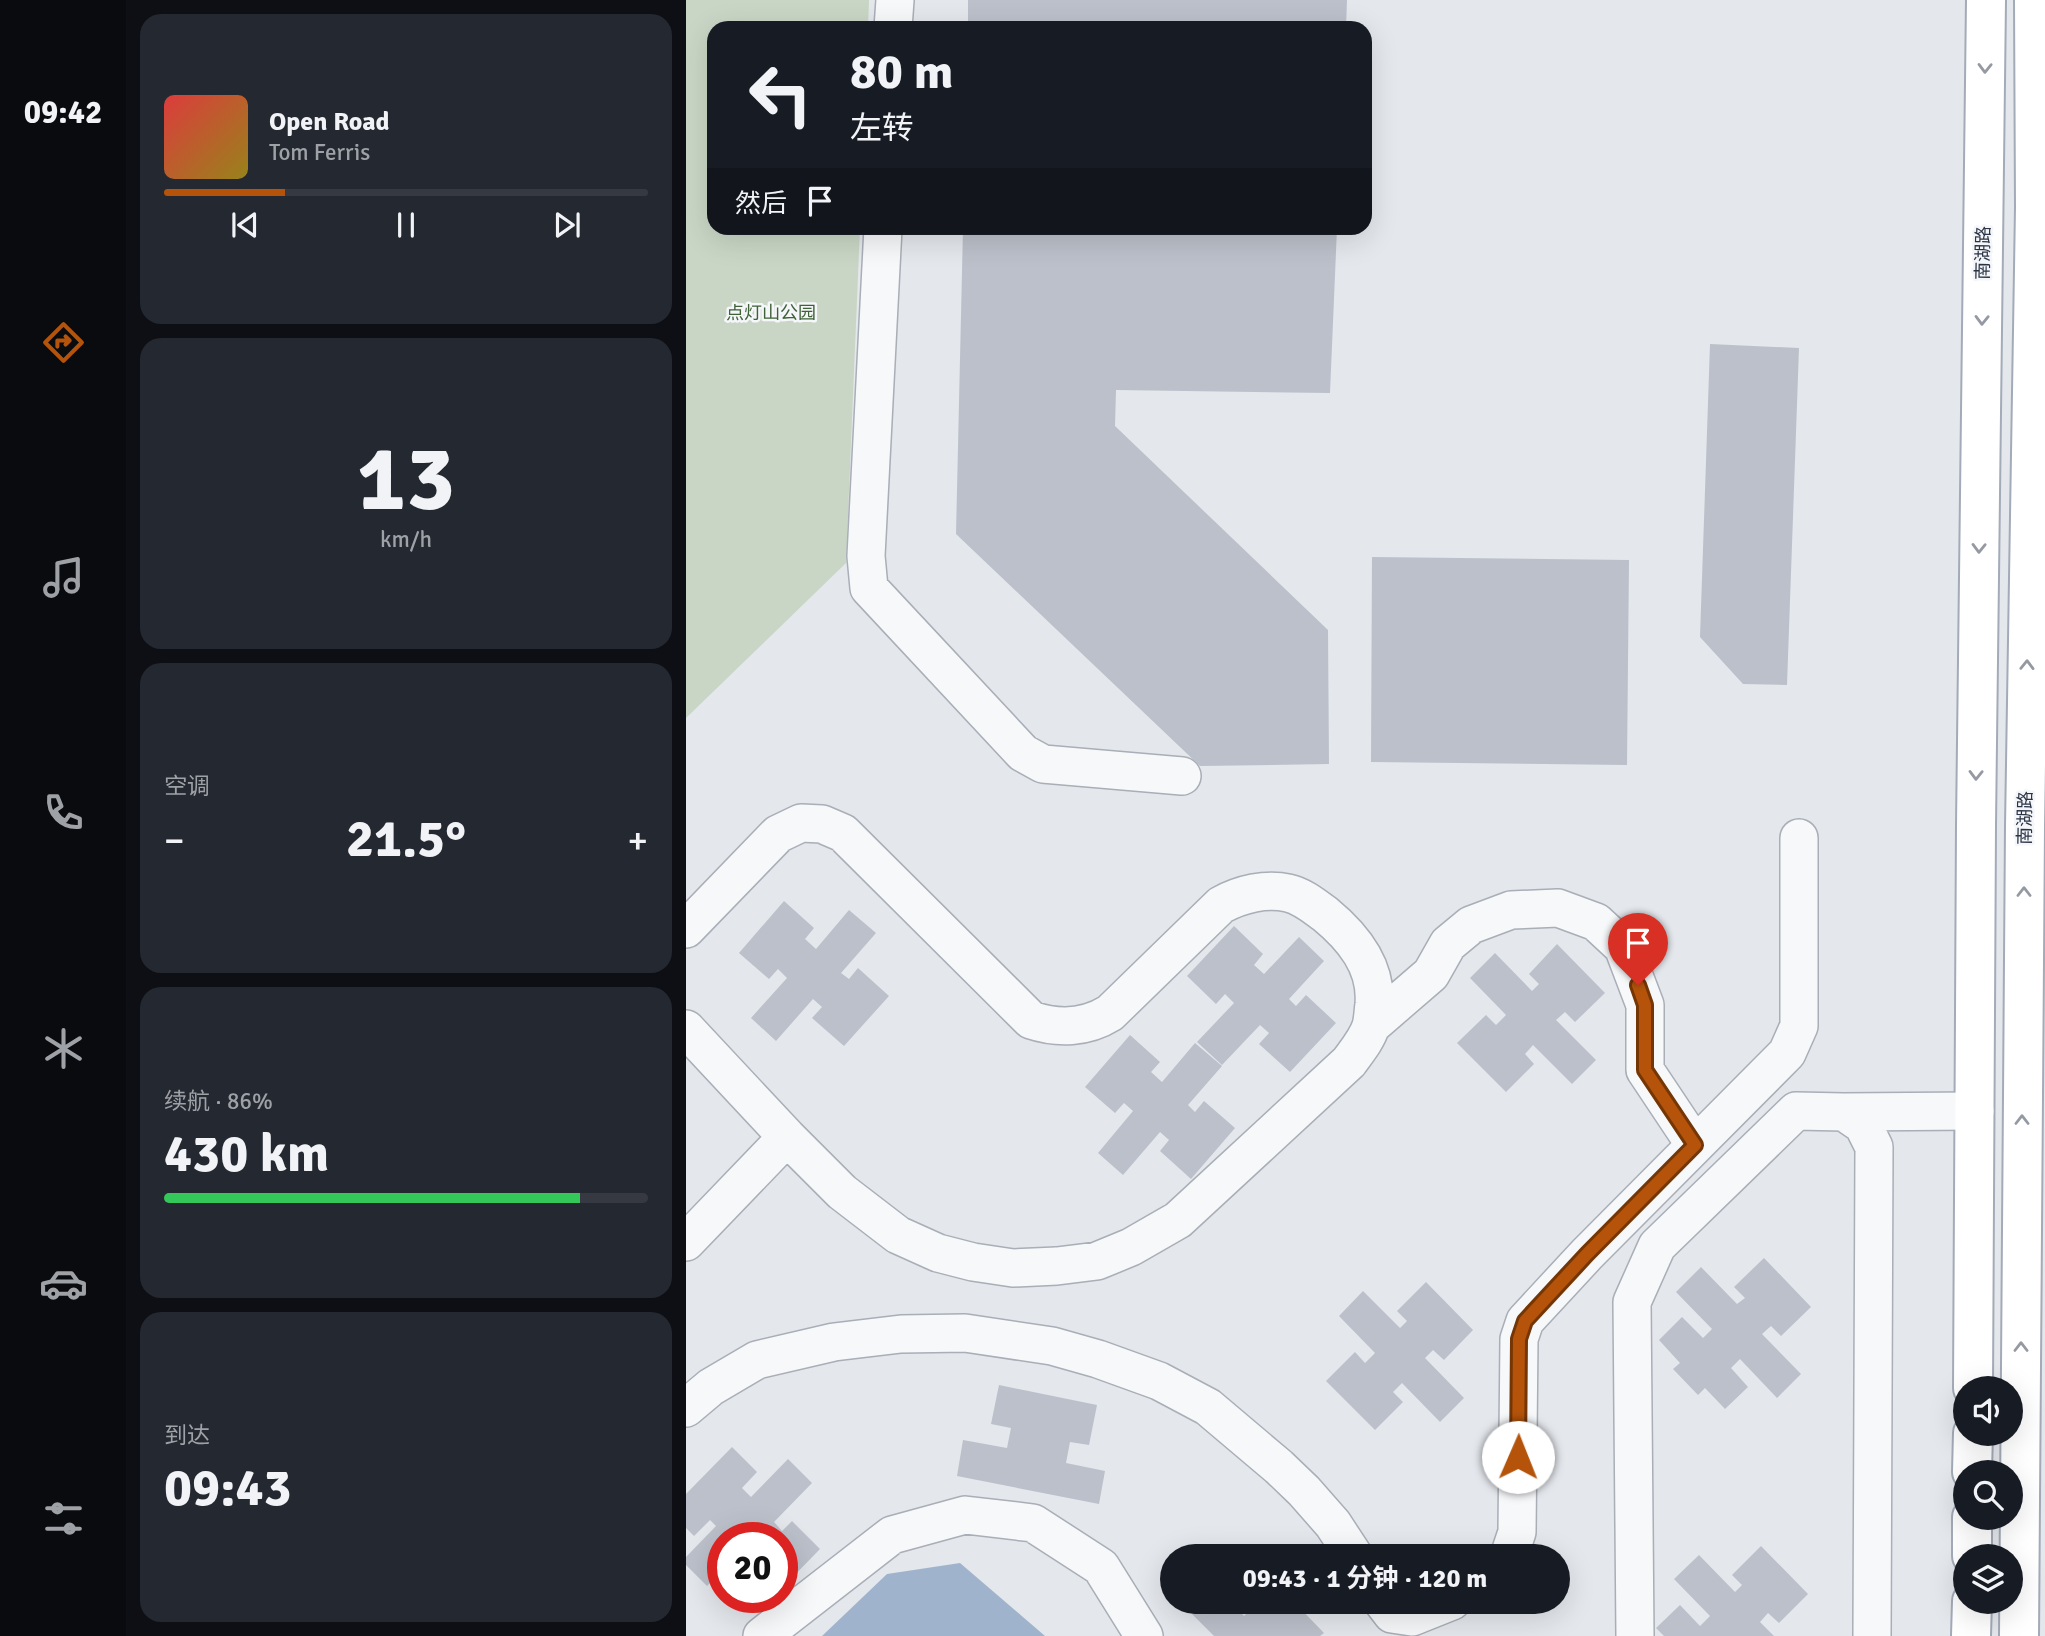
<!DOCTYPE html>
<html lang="zh">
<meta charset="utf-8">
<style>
:root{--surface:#171b24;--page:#242831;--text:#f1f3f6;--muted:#9ea1a6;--line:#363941;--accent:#b45309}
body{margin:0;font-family:Signika,"Noto Sans SC",sans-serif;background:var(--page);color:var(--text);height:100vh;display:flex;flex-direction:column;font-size:26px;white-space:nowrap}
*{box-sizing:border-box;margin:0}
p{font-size:23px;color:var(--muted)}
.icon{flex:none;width:38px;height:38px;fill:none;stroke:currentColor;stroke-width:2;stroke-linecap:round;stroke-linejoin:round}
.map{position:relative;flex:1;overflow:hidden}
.sheet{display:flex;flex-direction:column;gap:14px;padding:14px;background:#0d0f14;width:560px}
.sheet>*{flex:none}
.hud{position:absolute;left:21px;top:21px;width:665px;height:214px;border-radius:21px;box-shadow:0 7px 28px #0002;background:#171b24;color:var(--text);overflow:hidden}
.tools{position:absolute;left:1267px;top:1376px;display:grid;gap:14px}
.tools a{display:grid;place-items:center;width:70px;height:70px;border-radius:50%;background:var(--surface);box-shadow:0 7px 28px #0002;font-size:35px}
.speed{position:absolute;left:21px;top:1522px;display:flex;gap:14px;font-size:35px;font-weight:700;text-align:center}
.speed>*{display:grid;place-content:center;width:91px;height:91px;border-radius:50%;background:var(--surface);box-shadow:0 7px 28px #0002;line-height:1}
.speed .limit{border:10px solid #d22;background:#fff;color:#111}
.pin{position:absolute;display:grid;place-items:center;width:60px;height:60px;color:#fff;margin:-72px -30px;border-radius:50% 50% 50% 0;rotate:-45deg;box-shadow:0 0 7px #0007}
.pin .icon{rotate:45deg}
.me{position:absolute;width:77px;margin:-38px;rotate:1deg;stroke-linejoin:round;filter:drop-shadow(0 0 5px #0008)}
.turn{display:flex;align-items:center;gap:24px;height:147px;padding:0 28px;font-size:32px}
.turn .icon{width:91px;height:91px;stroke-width:2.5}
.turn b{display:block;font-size:49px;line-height:60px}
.then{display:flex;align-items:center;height:66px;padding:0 28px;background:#0003;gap:14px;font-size:26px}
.big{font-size:52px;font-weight:700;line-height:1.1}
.sheet .widget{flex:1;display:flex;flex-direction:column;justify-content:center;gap:10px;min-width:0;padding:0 24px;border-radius:21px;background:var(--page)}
.sheet .dial{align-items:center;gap:0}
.dial b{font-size:91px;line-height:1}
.song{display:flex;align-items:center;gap:21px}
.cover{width:84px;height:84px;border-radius:10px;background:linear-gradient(135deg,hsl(0 70% 55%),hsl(50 70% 35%))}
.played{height:7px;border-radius:4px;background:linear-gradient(90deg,var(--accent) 25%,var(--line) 25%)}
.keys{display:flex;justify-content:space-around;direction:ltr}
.heat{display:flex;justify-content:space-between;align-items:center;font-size:38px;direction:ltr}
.charge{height:10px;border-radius:5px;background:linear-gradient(90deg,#34c759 86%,var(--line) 0)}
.trip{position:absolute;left:474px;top:1544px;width:410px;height:70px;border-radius:35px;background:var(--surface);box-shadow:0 7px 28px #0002;font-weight:700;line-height:70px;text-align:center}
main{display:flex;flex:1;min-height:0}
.menu{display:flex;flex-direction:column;width:126px;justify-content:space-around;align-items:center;background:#090b0e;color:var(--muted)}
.menu .icon{width:49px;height:49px}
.menu .current{color:var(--accent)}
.menu b{font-size:32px;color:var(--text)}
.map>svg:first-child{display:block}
.green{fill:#c9d6c5}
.water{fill:#9fb4cc}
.building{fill:#bbc0ca}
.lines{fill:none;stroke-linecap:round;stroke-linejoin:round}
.minor-casing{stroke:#a9aeb7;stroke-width:40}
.major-casing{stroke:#a3abb8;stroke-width:42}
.minor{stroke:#f7f8fa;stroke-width:37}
.major{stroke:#fff;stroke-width:38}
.oneway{stroke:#959aa2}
.route-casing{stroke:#753606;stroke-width:18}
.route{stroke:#b45309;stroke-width:12}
.labels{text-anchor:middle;stroke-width:5;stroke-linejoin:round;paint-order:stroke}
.street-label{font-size:18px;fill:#2b3445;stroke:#f4f6f9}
.park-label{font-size:18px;fill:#3f6138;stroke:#f4f6f9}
</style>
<main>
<nav class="menu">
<b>09:42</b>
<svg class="icon current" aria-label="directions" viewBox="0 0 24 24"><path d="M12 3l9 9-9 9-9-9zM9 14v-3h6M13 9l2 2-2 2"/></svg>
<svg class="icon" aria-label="music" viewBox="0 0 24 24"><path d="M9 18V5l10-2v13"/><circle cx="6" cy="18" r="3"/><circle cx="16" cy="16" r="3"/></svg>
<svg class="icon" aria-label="phone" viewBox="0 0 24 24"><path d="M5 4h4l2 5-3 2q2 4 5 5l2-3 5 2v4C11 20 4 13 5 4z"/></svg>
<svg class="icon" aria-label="climate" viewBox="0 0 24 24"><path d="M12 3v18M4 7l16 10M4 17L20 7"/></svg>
<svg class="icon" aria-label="car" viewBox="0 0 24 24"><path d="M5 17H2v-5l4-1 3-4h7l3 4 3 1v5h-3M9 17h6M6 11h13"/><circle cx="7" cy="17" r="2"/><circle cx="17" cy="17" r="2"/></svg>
<svg class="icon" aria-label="filters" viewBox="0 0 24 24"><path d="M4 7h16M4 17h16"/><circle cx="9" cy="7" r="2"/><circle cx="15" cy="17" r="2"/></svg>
</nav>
<section class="sheet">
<div class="widget">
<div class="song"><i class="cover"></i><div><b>Open Road</b><p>Tom Ferris</p></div></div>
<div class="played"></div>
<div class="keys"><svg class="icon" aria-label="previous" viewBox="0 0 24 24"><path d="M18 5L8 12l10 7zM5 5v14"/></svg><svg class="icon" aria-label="pause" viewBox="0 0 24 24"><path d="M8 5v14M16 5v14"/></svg><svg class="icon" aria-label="next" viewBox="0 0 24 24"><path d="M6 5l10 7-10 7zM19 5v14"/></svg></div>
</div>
<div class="widget dial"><b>13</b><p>km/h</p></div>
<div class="widget"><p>空调</p>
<div class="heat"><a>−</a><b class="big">21.5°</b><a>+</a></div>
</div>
<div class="widget"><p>续航 · 86%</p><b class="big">430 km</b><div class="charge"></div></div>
<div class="widget"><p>到达</p><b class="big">09:43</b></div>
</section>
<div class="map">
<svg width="1359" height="1636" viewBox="0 0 1359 1636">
<rect width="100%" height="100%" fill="#e4e7ec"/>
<!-- green -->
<path class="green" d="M0,0H183L182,28H28V228H174L160,563L0,718Z"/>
<!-- water -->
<path class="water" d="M274,1563L359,1636H136L201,1574Z"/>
<!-- building -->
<path class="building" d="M282,0H661L660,28H282Z
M277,228H651L644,393L430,390L429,426L642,630L643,764L514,766L270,534Z
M1024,344L1113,348L1101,685L1057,684L1014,637Z
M686,557L943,560L941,765L685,762Z
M98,901L128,928L119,939L130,949L163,910L190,933L155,973L163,979L172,968L203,996L158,1046L126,1018L136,1007L127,999L90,1041L65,1018L101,978L92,969L83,979L53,953Z
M548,926L577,954L568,965L578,974L613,937L638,961L603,999L610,1006L620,995L650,1023L604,1072L573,1044L583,1033L574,1025L536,1065L511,1042L548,1003L539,994L530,1004L501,976Z
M871,944L919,993L889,1022L879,1012L870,1020L910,1060L886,1084L847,1045L839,1054L848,1064L820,1092L771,1043L800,1015L810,1025L820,1015L784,978L809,953L846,991L853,984L843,974Z
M444,1035L474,1062L465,1072L476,1082L509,1043L536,1066L502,1105L509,1112L518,1101L549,1128L505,1179L474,1151L483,1140L474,1132L437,1175L412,1153L447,1111L438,1103L429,1113L399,1087Z
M1078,1258L1125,1307L1095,1336L1085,1326L1076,1334L1115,1374L1091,1398L1054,1359L1045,1368L1062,1387L1039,1409L1019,1388L1012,1395L987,1369L994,1363L973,1340L996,1317L1017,1338L1026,1329L990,1292L1015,1267L1051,1304L1059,1298L1048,1287Z
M740,1282L787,1330L758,1360L747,1350L739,1358L778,1398L754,1422L716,1383L707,1392L717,1402L689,1430L640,1381L669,1352L679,1363L689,1353L653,1316L677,1291L714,1328L721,1321L711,1311Z
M313,1385L411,1405L403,1445L384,1442L380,1463L419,1471L413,1504L271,1476L277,1440L321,1448L325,1428L305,1424Z
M46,1447L71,1472L56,1488L65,1497L102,1459L126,1483L88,1522L96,1531L106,1521L134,1549L96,1588V1538H37V1570L21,1586L0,1565V1557L30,1526L24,1520L8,1536L0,1528V1494Z
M1075,1546L1122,1594L1093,1623L1082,1613L1074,1622L1088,1636H978L970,1628L994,1605L1014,1626L1024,1616L988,1579L1013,1555L1049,1592L1056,1585L1046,1575Z
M505,1601H544L558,1616L565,1609L557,1601H607L638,1633L634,1636H528L499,1607Z"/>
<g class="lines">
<defs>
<path id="minor" d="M207,28L209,0
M197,228L180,556L183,588L337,753L357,764L496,776
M0,929L92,834L115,823L136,824L157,833L345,1020C372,1029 400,1028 424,1013L535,905C555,894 580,888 602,893C616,896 628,906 639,914C667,937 691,966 688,1004C687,1011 687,1019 685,1026C681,1039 671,1051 663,1062L492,1220L445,1247L411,1261L371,1266L327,1268L287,1262L252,1253L212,1235L156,1192L101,1137L0,1029
M686,1025L745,974L762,944L785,925L825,910L872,908L910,922L937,947L959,1005V1070L1009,1145
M1158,1112L1289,1111
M0,1242L101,1137
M0,1408L25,1387L71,1360L148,1342L215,1334L279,1333L366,1346L412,1359L473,1381L522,1407L593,1467L618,1491L647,1524L668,1556
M823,1556L831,1532L833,1339L839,1321L901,1254L1101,1053L1113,1026V838
M696,1601L706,1614L726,1617L766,1601
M76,1636L206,1535L279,1515L347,1523L415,1567L458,1636
M949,1636L946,1302L971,1246L1110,1111L1158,1112L1177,1125L1188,1147L1186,1636"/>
<path id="major" d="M1287,1388L1290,825L1300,0
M1286,1472L1287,1433
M1286,1556V1517
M1285,1636L1286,1601
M1333,1636L1339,826L1349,207L1348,0"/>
</defs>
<!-- minor casing -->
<use href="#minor" class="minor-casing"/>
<!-- major casing -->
<use href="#major" class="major-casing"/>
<!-- minor -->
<use href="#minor" class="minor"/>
<!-- major -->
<use href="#major" class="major"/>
</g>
<!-- one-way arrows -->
<defs><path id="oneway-chevron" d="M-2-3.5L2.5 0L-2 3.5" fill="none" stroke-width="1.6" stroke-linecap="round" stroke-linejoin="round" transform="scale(1.75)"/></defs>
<g class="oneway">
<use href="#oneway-chevron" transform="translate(1299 68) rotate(91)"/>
<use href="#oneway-chevron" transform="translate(1296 320) rotate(91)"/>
<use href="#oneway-chevron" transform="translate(1293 548) rotate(91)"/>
<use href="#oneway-chevron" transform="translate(1341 665) rotate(-89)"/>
<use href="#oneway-chevron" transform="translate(1290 775) rotate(91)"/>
<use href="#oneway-chevron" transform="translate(1338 892) rotate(-90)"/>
<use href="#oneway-chevron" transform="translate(1336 1120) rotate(-90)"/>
<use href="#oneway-chevron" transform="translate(1335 1347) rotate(-90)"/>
</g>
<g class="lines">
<defs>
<path id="route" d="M832,1457L833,1339L839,1321L901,1254L1009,1145L959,1070V1005L952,985"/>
</defs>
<!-- route casing -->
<use href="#route" class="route-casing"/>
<!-- route -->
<use href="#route" class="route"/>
</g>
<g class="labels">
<!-- street labels -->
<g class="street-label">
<text transform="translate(1297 253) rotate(-89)" y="6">南湖路</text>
<text transform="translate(1339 818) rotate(-89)" y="6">南湖路</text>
</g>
<!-- park labels -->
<g class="park-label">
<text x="85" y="319">点灯山公园</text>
</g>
</g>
</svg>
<div class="tools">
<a><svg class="icon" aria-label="sound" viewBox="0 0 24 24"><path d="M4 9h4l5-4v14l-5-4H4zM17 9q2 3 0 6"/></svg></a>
<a><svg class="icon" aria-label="search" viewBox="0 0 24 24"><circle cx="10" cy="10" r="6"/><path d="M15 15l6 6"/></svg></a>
<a><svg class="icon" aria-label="layers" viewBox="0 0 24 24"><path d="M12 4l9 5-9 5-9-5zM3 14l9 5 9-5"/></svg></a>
</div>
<div class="speed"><div class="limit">20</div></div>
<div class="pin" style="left:952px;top:985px;background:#d93025"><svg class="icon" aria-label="arrive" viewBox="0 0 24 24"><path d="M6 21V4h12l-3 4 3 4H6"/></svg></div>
<svg class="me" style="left:832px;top:1457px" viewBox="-20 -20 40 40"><circle r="19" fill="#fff"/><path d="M0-13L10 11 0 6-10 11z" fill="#b45309"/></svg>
<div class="trip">09:43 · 1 分钟 · 120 m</div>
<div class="hud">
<div class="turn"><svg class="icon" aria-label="left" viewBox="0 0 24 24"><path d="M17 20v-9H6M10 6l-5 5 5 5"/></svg><div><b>80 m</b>左转</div></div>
<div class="then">然后<svg class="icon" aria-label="arrive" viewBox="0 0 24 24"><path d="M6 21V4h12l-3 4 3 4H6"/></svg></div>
</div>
</div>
</main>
